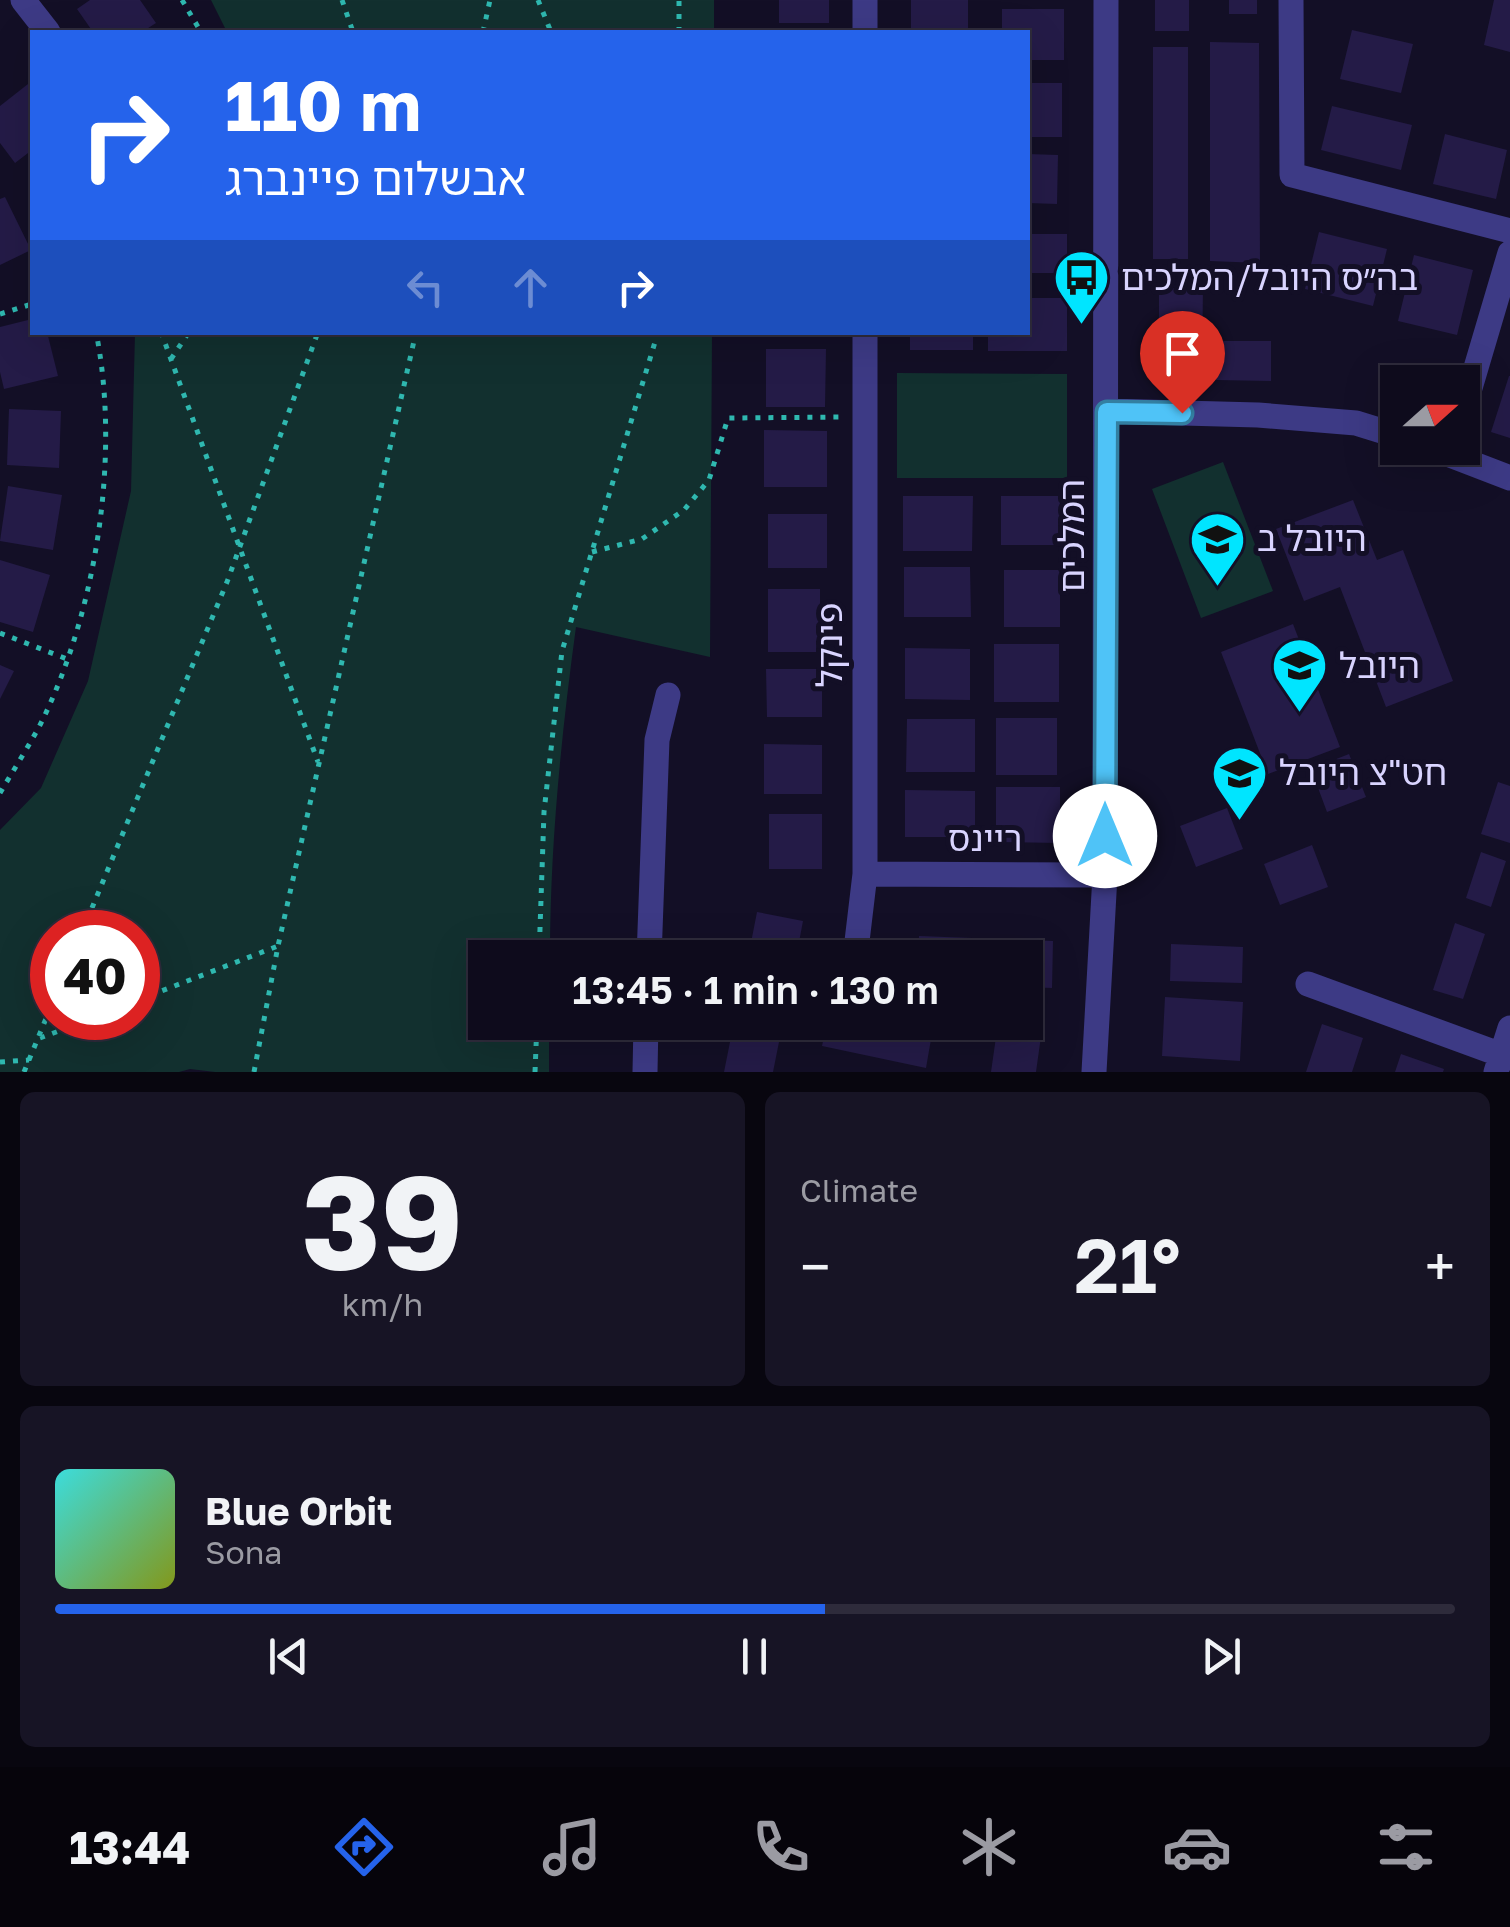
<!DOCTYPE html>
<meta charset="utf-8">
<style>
:root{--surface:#0e0b1c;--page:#171425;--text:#f1f3f6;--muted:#9b9ba3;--line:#2e2b3b;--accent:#2563eb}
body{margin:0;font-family:"Golos Text","Noto Sans Hebrew",sans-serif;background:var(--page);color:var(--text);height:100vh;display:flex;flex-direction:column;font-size:38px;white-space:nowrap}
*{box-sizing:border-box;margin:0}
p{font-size:32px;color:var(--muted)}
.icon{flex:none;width:55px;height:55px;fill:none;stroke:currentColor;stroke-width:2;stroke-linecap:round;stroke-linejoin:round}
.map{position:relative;height:1072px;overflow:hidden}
.drawer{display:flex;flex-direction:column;gap:20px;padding:20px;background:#08060f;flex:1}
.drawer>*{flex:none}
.guide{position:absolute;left:30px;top:30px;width:1000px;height:305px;border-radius:0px;box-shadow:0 10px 40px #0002,0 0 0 2px var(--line);background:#2563eb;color:#fff;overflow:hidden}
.needle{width:65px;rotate:69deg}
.controls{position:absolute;left:1380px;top:365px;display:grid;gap:20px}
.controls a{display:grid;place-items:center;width:100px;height:100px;border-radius:0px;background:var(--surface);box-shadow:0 10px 40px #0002,0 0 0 2px var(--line);font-size:50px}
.speed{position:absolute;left:30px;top:910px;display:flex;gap:20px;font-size:50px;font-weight:700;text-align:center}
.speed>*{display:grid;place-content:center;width:130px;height:130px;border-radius:50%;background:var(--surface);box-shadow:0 10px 40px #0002,0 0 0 2px var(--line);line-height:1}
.speed .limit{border:15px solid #d22;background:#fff;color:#111}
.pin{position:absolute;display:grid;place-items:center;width:85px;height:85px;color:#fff;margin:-102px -42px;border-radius:50% 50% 50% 0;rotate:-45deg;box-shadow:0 0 10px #0007}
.pin .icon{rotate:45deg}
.me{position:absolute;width:110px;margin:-55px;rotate:0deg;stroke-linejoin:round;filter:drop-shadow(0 0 8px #0008)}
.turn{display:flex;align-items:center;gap:35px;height:210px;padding:0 30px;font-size:45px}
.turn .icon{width:130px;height:130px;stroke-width:2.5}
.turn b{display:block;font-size:70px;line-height:85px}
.lanes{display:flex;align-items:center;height:95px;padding:0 30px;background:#0003;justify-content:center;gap:50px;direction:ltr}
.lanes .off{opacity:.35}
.big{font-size:75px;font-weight:600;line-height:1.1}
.drawer .tile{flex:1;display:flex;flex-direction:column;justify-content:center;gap:15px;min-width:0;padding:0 35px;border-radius:15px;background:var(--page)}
.drawer .dial{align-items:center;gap:0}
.dial b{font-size:130px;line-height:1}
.song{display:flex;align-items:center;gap:30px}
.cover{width:120px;height:120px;border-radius:15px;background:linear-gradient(135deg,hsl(180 70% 55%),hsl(70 70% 35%))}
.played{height:10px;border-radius:5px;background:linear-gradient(90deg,var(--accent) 55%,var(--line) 55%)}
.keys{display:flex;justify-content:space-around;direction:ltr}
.heat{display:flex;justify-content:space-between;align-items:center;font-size:55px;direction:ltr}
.drawer .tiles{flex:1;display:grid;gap:20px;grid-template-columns:1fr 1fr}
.tile:last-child{grid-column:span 2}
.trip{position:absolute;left:468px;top:940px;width:575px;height:100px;border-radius:0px;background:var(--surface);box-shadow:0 10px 40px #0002,0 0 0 2px var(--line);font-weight:600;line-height:100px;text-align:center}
.tab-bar{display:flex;height:160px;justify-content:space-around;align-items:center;background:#06040b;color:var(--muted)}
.tab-bar .icon{width:70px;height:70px}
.tab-bar .selected{color:var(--accent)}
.tab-bar b{font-size:45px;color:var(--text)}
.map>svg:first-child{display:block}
.green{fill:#12302f;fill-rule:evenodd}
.building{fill:#241b47}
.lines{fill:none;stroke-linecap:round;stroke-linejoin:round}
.path{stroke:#2fb8b0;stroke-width:5;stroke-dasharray:5 8;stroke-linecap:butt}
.minor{stroke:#3d3a85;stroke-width:25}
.route-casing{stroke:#337fa1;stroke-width:25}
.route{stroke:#4fc3f7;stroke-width:18}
.labels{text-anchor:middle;stroke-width:10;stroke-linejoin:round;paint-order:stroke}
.poi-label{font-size:35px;fill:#d9d4ff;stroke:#130f26;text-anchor:start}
.street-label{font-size:35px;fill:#d9d4ff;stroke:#130f26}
</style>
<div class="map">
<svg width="1510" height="1072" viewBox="0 0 1510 1072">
<rect width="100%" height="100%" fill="#130f26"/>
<!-- green -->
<path class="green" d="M211,0H714V32H227Z
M135,333H712L710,657L576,627C561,737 550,847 550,957L485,958V1022L549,1023V1072H215L190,1069L179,1072H0V830L41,788L88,681L131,491ZM52,932H138V1018H52Z
M897,373L1067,374V478H897Z
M1223,462L1273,591L1201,618L1152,489Z"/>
<!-- building -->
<path class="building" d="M90,0H140L156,23L142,32H93L77,9Z
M779,0H829V23H779Z
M911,0H968V32H911Z
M1155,0H1189V31H1155Z
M1229,0H1257V14H1229Z
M1494,0H1510V52L1484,45Z
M1002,9H1064V60H1028V32H1002Z
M1352,30L1413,44L1401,93L1340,79Z
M1210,42L1259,43L1260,263L1210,261Z
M1153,47H1188V259H1153Z
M1028,83H1062V137H1028Z
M28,84L32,90V150L15,163L0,143V106Z
M1332,106L1412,125L1401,170L1321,150Z
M1445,134L1507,150L1496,199L1433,184Z
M1028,154L1058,155L1057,204L1028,203Z
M5,197L31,250L0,265V199Z
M1319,232L1387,249L1373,306L1305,289Z
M1028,234H1067V273H1028Z
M1414,255L1473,270L1457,335L1398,321Z
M1159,285H1203L1202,371L1159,370Z
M1028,298H1067V351H988V332H1028Z
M32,319V332H47L58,376L4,389L0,372V327Z
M910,332H973V350H910Z
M1216,341H1271V381L1216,380Z
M766,349H826L825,407H766Z
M1509,376H1510V438L1491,432Z
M9,409L61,411L59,468L7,465Z
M764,430L827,431V487H764Z
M8,486L62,495L53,550L0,541Z
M903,496H973L972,551H903Z
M1001,496H1061V545H1001Z
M1353,500L1377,560L1403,550L1453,681L1386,707L1340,587L1304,601L1276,529Z
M768,514H827V568H768Z
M0,560L50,575L33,632L0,622Z
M904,567H970L971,617H904Z
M1004,570H1060V627H1004Z
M768,589H820V652H768Z
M1293,624L1340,747L1268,774L1221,652Z
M994,644H1059V702H994Z
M905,648L970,649V700L905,699Z
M0,665L14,671L0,699Z
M766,669H822V717H767Z
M996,718H1057V775H996Z
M907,719H975V772H906Z
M764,744L822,745V794H764Z
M1349,754L1366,797L1327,812L1311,769Z
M1498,782L1510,786V843L1481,834Z
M996,787H1060V843L996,842Z
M905,790L975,791V837H905Z
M1227,808L1243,849L1196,867L1180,826Z
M769,814H822V869H769Z
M1312,845L1328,887L1280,905L1264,864Z
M1481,852L1506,861L1491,907L1466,898Z
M757,912L803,921L796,958H748Z
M1455,923L1485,934L1463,999L1433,990Z
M919,936L1053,941L1052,988L1025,987V958H918Z
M1171,944L1243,947L1242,983L1170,981Z
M1165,997L1243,1002L1240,1061L1162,1056Z
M734,1022H783L773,1072H724Z
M827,1022H934L926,1068L822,1046Z
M998,1023L1042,1029L1036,1072H991Z
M1322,1024L1363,1038L1352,1072H1306Z
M1401,1054L1444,1069L1443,1072H1395Z"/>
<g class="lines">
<!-- path -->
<path class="path" d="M182,0L201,32
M342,0L353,32
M538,0L551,32
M483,32L490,0
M679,32V0
M0,314L32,304
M161,332L318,762
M171,359L189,332
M592,552L642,539L684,510L709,480L728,418L844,417
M0,633L67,659
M0,793C13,771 27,749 39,727C96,615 121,456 96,332
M82,932L227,582L318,332
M539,958L544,812L562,651L658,332
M138,1000L278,946
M40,1038L94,1018
M0,1062L29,1060
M24,1072L52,1004
M254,1072L278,946L416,332
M535,1072L537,1022"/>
<!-- minor -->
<path class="minor" d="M23,0L48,32
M1291,0L1292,175L1510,231
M865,32V0
M1107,411L1258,415L1356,423L1398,436
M1462,415L1510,253
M1432,448L1510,478
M865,874L1105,875
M649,958L657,740L668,695
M855,958L865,874V332
M1308,984L1510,1058
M645,1072L646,1022
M1094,1072L1105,875L1106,0
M1496,1072L1510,1028"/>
</g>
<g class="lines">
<defs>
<path id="route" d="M1105,836L1107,412L1182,413"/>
</defs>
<!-- route casing -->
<use href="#route" class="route-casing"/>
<!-- route -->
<use href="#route" class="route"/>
</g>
<!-- icons -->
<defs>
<symbol id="bus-pin" viewBox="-11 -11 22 30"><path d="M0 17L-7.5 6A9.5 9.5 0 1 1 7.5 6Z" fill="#00e5ff" stroke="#130f26"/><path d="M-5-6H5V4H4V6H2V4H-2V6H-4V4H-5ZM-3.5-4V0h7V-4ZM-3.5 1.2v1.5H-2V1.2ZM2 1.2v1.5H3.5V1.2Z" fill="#111"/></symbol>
<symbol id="school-pin" viewBox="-11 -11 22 30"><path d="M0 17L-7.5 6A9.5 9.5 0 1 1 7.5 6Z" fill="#00e5ff" stroke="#130f26"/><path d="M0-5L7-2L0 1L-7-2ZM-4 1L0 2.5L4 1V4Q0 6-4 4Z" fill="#111"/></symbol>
</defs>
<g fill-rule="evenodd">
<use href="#bus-pin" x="1050" y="246" width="63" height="86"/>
<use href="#school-pin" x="1186" y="508" width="63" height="86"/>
<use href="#school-pin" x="1268" y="634" width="63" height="86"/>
<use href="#school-pin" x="1208" y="742" width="63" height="86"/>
</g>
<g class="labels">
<!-- poi labels -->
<g class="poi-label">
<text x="1121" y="290">בה״ס היובל/המלכים</text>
<text x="1257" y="551">היובל ב</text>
<text x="1339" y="678">היובל</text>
<text x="1279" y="785">חט"צ היובל</text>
</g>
<!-- street labels -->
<g class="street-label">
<text transform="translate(1072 536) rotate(-90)" y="12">המלכים</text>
<text transform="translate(830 645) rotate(-90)" y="12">פינקל</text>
<text x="985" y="851">ריינס</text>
</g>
</g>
</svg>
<div class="controls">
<a><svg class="needle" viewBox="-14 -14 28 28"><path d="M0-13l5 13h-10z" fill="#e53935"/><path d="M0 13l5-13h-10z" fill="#9b9ba3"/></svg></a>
</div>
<div class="speed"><div class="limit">40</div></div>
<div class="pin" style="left:1182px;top:413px;background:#d93025"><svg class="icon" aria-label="arrive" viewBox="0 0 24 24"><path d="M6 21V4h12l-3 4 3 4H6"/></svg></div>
<svg class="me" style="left:1105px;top:836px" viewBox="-20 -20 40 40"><circle r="19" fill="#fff"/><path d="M0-13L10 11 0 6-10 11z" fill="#4fc3f7"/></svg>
<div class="trip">13:45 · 1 min · 130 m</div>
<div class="guide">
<div class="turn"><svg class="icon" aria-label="right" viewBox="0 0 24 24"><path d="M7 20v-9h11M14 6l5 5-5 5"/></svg><div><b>110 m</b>אבשלום פיינברג</div></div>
<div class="lanes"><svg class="icon off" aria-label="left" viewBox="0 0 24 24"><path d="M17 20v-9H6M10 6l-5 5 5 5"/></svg><svg class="icon off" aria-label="ahead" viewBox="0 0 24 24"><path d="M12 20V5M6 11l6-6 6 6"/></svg><svg class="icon" aria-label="right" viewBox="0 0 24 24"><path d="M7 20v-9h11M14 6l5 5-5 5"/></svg></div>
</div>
</div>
<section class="drawer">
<div class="tiles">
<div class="tile dial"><b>39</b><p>km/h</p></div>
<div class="tile"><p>Climate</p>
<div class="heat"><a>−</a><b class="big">21°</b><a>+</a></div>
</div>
<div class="tile">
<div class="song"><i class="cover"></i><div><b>Blue Orbit</b><p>Sona</p></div></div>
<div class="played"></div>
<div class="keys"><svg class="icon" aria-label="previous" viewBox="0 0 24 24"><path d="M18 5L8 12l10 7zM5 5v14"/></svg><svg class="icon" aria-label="pause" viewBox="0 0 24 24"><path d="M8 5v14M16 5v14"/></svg><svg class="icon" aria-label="next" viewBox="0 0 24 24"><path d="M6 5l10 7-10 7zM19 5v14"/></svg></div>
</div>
</div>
</section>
<nav class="tab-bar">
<b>13:44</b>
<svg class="icon selected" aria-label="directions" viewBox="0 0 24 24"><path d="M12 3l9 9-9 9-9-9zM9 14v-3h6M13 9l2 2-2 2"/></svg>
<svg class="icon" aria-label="music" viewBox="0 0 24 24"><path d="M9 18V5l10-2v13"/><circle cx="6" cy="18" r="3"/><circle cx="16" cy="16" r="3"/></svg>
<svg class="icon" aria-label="phone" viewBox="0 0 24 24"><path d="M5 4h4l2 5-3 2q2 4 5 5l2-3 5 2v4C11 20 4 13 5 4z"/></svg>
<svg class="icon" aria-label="climate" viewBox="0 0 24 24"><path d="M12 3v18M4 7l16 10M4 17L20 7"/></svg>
<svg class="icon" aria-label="car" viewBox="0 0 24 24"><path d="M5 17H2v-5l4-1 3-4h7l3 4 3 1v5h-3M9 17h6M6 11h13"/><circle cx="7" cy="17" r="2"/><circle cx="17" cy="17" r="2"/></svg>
<svg class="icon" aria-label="filters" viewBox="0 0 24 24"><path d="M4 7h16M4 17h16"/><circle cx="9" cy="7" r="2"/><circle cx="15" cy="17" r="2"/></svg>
</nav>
